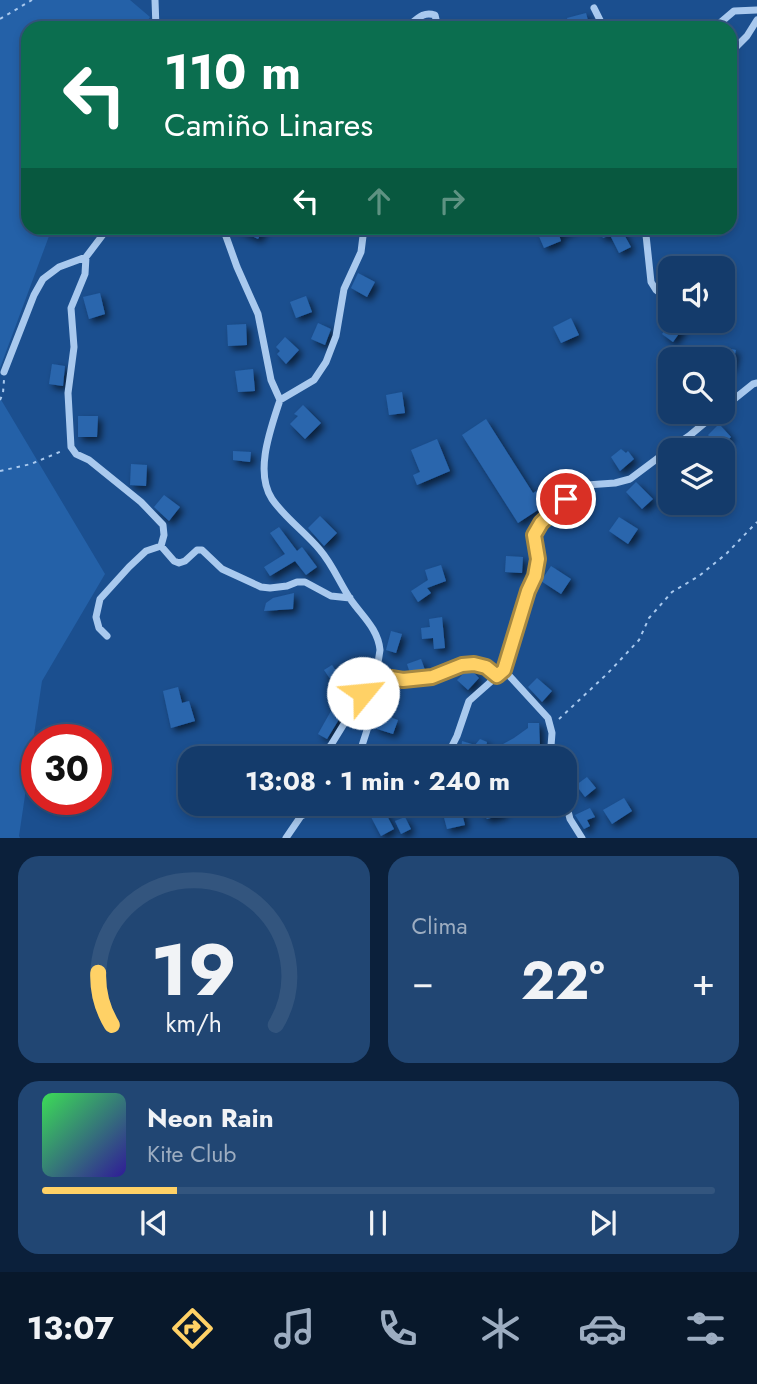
<!DOCTYPE html>
<html lang="es">
<meta charset="utf-8">
<style>
:root{--surface:#143b6b;--page:#214673;--text:#f1f3f6;--muted:#9dadc1;--line:#33557e;--accent:#ffd166}
body{margin:0;font-family:Jost,sans-serif;background:var(--page);color:var(--text);height:100vh;display:flex;flex-direction:column;font-size:26px;white-space:nowrap}
*{box-sizing:border-box;margin:0}
p{font-size:23px;color:var(--muted)}
.icon{flex:none;width:38px;height:38px;fill:none;stroke:currentColor;stroke-width:2;stroke-linecap:round;stroke-linejoin:round}
.map{position:relative;height:838px;overflow:hidden}
.sheet{display:flex;flex-direction:column;gap:18px;padding:18px;background:#0b203b;flex:1}
.sheet>*{flex:none}
.hud{position:absolute;left:21px;top:21px;width:716px;height:214px;border-radius:21px;box-shadow:0 4px 10px #0003,0 0 0 2px var(--line);background:#0b6e4f;color:#fff;overflow:hidden}
.controls{position:absolute;left:658px;top:256px;display:grid;gap:14px}
.controls a{display:grid;place-items:center;width:77px;height:77px;border-radius:14px;background:var(--surface);box-shadow:0 4px 10px #0003,0 0 0 2px var(--line);font-size:35px}
.speed{position:absolute;left:21px;top:724px;display:flex;gap:14px;font-size:35px;font-weight:700;text-align:center}
.speed>*{display:grid;place-content:center;width:91px;height:91px;border-radius:50%;background:var(--surface);box-shadow:0 4px 10px #0003,0 0 0 2px var(--line);line-height:1}
.speed .limit{border:10px solid #d22;background:#fff;color:#111}
.pin{position:absolute;display:grid;place-items:center;width:60px;height:60px;color:#fff;margin:-30px;border:4px solid #fff;border-radius:50%;box-shadow:0 2px 7px #0007}
.me{position:absolute;width:77px;margin:-38px;rotate:62deg;stroke-linejoin:round;filter:drop-shadow(0 0 5px #0008)}
.turn{display:flex;align-items:center;gap:24px;height:147px;padding:0 28px;font-size:32px}
.turn .icon{width:91px;height:91px;stroke-width:2.5}
.turn b{display:block;font-size:49px;line-height:60px}
.lanes{display:flex;align-items:center;height:66px;padding:0 28px;background:#0003;justify-content:center;gap:35px;direction:ltr}
.lanes .off{opacity:.35}
.big{font-size:52px;font-weight:700;line-height:1.1}
.sheet .widget{flex:1;display:flex;flex-direction:column;justify-content:center;gap:10px;min-width:0;padding:0 24px;border-radius:21px;background:var(--page)}
.sheet .dial{align-items:center;gap:0}
.dial svg{height:182px;overflow:visible;fill:none;stroke:var(--line);stroke-width:7;stroke-linecap:round;text-anchor:middle}
.dial text{fill:var(--text);stroke:none}
.song{display:flex;align-items:center;gap:21px}
.cover{width:84px;height:84px;border-radius:10px;background:linear-gradient(135deg,hsl(130 70% 55%),hsl(250 70% 35%))}
.played{height:7px;border-radius:4px;background:linear-gradient(90deg,var(--accent) 20%,var(--line) 20%)}
.keys{display:flex;justify-content:space-around;direction:ltr}
.heat{display:flex;justify-content:space-between;align-items:center;font-size:38px;direction:ltr}
.sheet .tiles{flex:1;display:grid;gap:18px;grid-template-columns:1fr 1fr}
.widget:last-child{grid-column:span 2}
.trip{position:absolute;left:178px;top:746px;width:399px;height:70px;border-radius:21px;background:var(--surface);box-shadow:0 4px 10px #0003,0 0 0 2px var(--line);font-weight:700;line-height:70px;text-align:center}
.tab-bar{display:flex;height:112px;justify-content:space-around;align-items:center;background:#08182b;color:var(--muted)}
.tab-bar .icon{width:49px;height:49px}
.tab-bar .selected{color:var(--accent)}
.tab-bar b{font-size:32px;color:var(--text)}
.map>svg:first-child{display:block}
.green{fill:#2461a8}
.building{fill:#2a66ad;filter:url(#shadow)}
.lines{fill:none;stroke-linecap:round;stroke-linejoin:round}
.path{stroke:#a9c9ee;stroke-width:2;stroke-dasharray:3.5 5;stroke-linecap:butt}
.minor{stroke:#a9c9ee;stroke-width:7}
.route-casing{stroke:#a68842;stroke-width:18}
.route{stroke:#ffd166;stroke-width:12}
</style>
<div class="map">
<svg width="757" height="838" viewBox="0 0 757 838">
<defs>
<filter id="shadow"><feDropShadow dx="4" dy="4" stdDeviation="3.5" flood-color="#0009"/></filter>
</defs>
<rect width="100%" height="100%" fill="#1b4f8f"/>
<!-- green -->
<path class="green" d="M0,0H130L150,17L143,28H28V228H52L0,368Z
M0,398L105,574L42,681L19,836L20,838H0Z"/>
<!-- building -->
<path class="building" d="M586,13L590,28H570L567,18Z
M235,228H264L258,239Z
M554,228H576L559,235L561,241L544,248L538,234Z
M598,228H624L621,229L631,247L619,253L610,235L603,238Z
M358,273L375,282L367,297L351,288Z
M100,293L105,314L89,319L83,297Z
M306,296L312,312L296,318L290,302Z
M571,318L579,335L561,343L553,327Z
M672,320L683,328L673,342L662,334Z
M318,323L331,329L325,345L311,339Z
M246,324L247,345L228,346L227,325Z
M285,337L299,350L286,364L277,354L280,351L276,347Z
M721,347L736,350L731,369L723,367V359H718Z
M52,364L65,366L63,386L49,384Z
M253,369L255,391L238,392L235,371Z
M402,392L405,413L389,415L386,395Z
M303,405L321,423L305,439L290,424L298,416L294,414Z
M78,416H98L97,437H78Z
M486,419L533,493L538,490L547,504L518,523L462,435Z
M719,424L731,437L720,448L708,435Z
M437,439L450,471L417,485L413,475L420,472L411,450Z
M621,449L626,453L628,451L634,459L620,471L611,457Z
M233,451L251,452L250,462L233,460Z
M131,464L147,465L146,486L130,485Z
M636,482L653,499L642,509L626,492Z
M164,495L180,507L169,521L154,507Z
M320,516L337,533L324,546L308,528Z
M619,517L638,529L628,544L609,531Z
M279,527L297,551L302,547L317,567L306,575L295,561L270,576L264,567L285,554L270,533Z
M506,556L523,557L522,573L505,572Z
M441,565L446,581L427,588L431,593L418,602L411,591L428,580L425,570Z
M551,566L571,579L561,594L541,581Z
M294,593L293,609L264,611L266,603L273,598Z
M442,617L445,648L434,649L433,638L422,639L421,628L430,627L429,619Z
M391,631L402,634L396,653L386,650Z
M421,659L425,670L410,673L407,664Z
M332,665L350,691L341,699L333,688L335,686L324,670Z
M471,670L479,678L468,690L457,680L466,671Z
M537,678L552,691L542,702L528,687Z
M178,687L182,703L189,701L195,721L171,728L163,691Z
M331,711L341,716L327,739L318,734Z
M378,713L398,720L393,734L374,728Z
M528,723H539L540,746L525,757L477,758L479,757L461,750L462,741L475,745L480,739L487,742L485,754L514,738L528,728Z
M587,777L596,788L585,797L576,785Z
M624,798L632,811L612,824L603,810Z
M479,803H501L504,814L487,819L481,810Z
M460,806L465,825L447,829L442,810Z
M590,808L595,817L587,820L590,826L584,829L575,815Z
M384,810L394,829L381,836L371,817Z
M405,817L411,829L401,834L395,821Z"/>
<g class="lines">
<!-- path -->
<path class="path" d="M0,19L32,0
M0,400L3,393L4,380
M0,471L31,464L62,451
M559,719L608,673L639,640L649,618L672,592L699,576L726,554L757,522"/>
<!-- minor -->
<path class="minor" d="M155,0L156,28
M594,8L602,24V28
M412,23C420,16 425,12 435,15L438,28
M714,28L734,11L757,10
M730,53L747,36L757,20
M223,228L237,267L258,314L271,380L280,400
M638,228L646,235L651,282L656,290L668,299
M4,372L34,295L43,279L59,267L86,257
M280,400C271,428 254,472 272,499C285,518 305,532 320,550C333,565 340,584 351,600C363,617 378,629 380,650L368,727L358,758
M280,400L314,380L326,362L336,336L344,289L361,252L364,228
M723,408L753,384L757,383
M161,546L174,561L179,563L185,561L197,550H202L222,569L261,587L270,588L287,586L297,582H305L331,596L350,598
M107,636L99,628L96,617L100,599L129,567L146,551L161,546L164,535L163,525L141,502L89,460L76,454L71,447L68,393L74,347L71,308L85,274L86,257L108,228
M504,670L548,718L552,733L551,746L533,758
M373,690L391,678L403,680L432,677L462,665L474,664L486,667L497,676
M449,752L466,758
M294,755L304,758
M319,758L331,745L363,693L374,686
M434,758L449,752L457,736L469,701L504,670L528,591L535,576L538,559L534,535L541,523L566,499L587,485L615,483L630,479L670,449L689,436L719,411
M565,799L570,819L582,838
M286,838L301,816L328,803"/>
</g>
<g class="lines">
<defs>
<path id="route" d="M363,693L374,686L373,690L391,678L403,680L432,677L462,665L474,664L486,667L497,676L504,670L528,591L535,576L538,559L534,535L541,523L566,499"/>
</defs>
<!-- route casing -->
<use href="#route" class="route-casing"/>
<!-- route -->
<use href="#route" class="route"/>
</g>
</svg>
<div class="controls">
<a><svg class="icon" aria-label="sound" viewBox="0 0 24 24"><path d="M4 9h4l5-4v14l-5-4H4zM17 9q2 3 0 6"/></svg></a>
<a><svg class="icon" aria-label="search" viewBox="0 0 24 24"><circle cx="10" cy="10" r="6"/><path d="M15 15l6 6"/></svg></a>
<a><svg class="icon" aria-label="layers" viewBox="0 0 24 24"><path d="M12 4l9 5-9 5-9-5zM3 14l9 5 9-5"/></svg></a>
</div>
<div class="speed"><div class="limit">30</div></div>
<div class="pin" style="left:566px;top:499px;background:#d93025"><svg class="icon" aria-label="arrive" viewBox="0 0 24 24"><path d="M6 21V4h12l-3 4 3 4H6"/></svg></div>
<svg class="me" style="left:363px;top:693px" viewBox="-20 -20 40 40"><circle r="19" fill="#fff"/><path d="M0-13L10 11 0 6-10 11z" fill="#ffd166"/></svg>
<div class="trip">13:08 · 1 min · 240 m</div>
<div class="hud">
<div class="turn"><svg class="icon" aria-label="left" viewBox="0 0 24 24"><path d="M17 20v-9H6M10 6l-5 5 5 5"/></svg><div><b>110 m</b>Camiño Linares</div></div>
<div class="lanes"><svg class="icon" aria-label="left" viewBox="0 0 24 24"><path d="M17 20v-9H6M10 6l-5 5 5 5"/></svg><svg class="icon off" aria-label="ahead" viewBox="0 0 24 24"><path d="M12 20V5M6 11l6-6 6 6"/></svg><svg class="icon off" aria-label="right" viewBox="0 0 24 24"><path d="M7 20v-9h11M14 6l5 5-5 5"/></svg></div>
</div>
</div>
<section class="sheet">
<div class="tiles">
<div class="widget dial"><svg viewBox="0 0 100 80">
<path d="M14 69A42 42 0 1 1 86 69"/>
<path d="M14 69A42 42 0 0 1 8 46" stroke="#ffd166"/>
<text x="50" y="56" font-size="32" font-weight="700">19</text>
<text x="50" y="72" font-size="11">km/h</text>
</svg></div>
<div class="widget"><p>Clima</p>
<div class="heat"><a>−</a><b class="big">22°</b><a>+</a></div>
</div>
<div class="widget">
<div class="song"><i class="cover"></i><div><b>Neon Rain</b><p>Kite Club</p></div></div>
<div class="played"></div>
<div class="keys"><svg class="icon" aria-label="previous" viewBox="0 0 24 24"><path d="M18 5L8 12l10 7zM5 5v14"/></svg><svg class="icon" aria-label="pause" viewBox="0 0 24 24"><path d="M8 5v14M16 5v14"/></svg><svg class="icon" aria-label="next" viewBox="0 0 24 24"><path d="M6 5l10 7-10 7zM19 5v14"/></svg></div>
</div>
</div>
</section>
<nav class="tab-bar">
<b>13:07</b>
<svg class="icon selected" aria-label="directions" viewBox="0 0 24 24"><path d="M12 3l9 9-9 9-9-9zM9 14v-3h6M13 9l2 2-2 2"/></svg>
<svg class="icon" aria-label="music" viewBox="0 0 24 24"><path d="M9 18V5l10-2v13"/><circle cx="6" cy="18" r="3"/><circle cx="16" cy="16" r="3"/></svg>
<svg class="icon" aria-label="phone" viewBox="0 0 24 24"><path d="M5 4h4l2 5-3 2q2 4 5 5l2-3 5 2v4C11 20 4 13 5 4z"/></svg>
<svg class="icon" aria-label="climate" viewBox="0 0 24 24"><path d="M12 3v18M4 7l16 10M4 17L20 7"/></svg>
<svg class="icon" aria-label="car" viewBox="0 0 24 24"><path d="M5 17H2v-5l4-1 3-4h7l3 4 3 1v5h-3M9 17h6M6 11h13"/><circle cx="7" cy="17" r="2"/><circle cx="17" cy="17" r="2"/></svg>
<svg class="icon" aria-label="filters" viewBox="0 0 24 24"><path d="M4 7h16M4 17h16"/><circle cx="9" cy="7" r="2"/><circle cx="15" cy="17" r="2"/></svg>
</nav>
